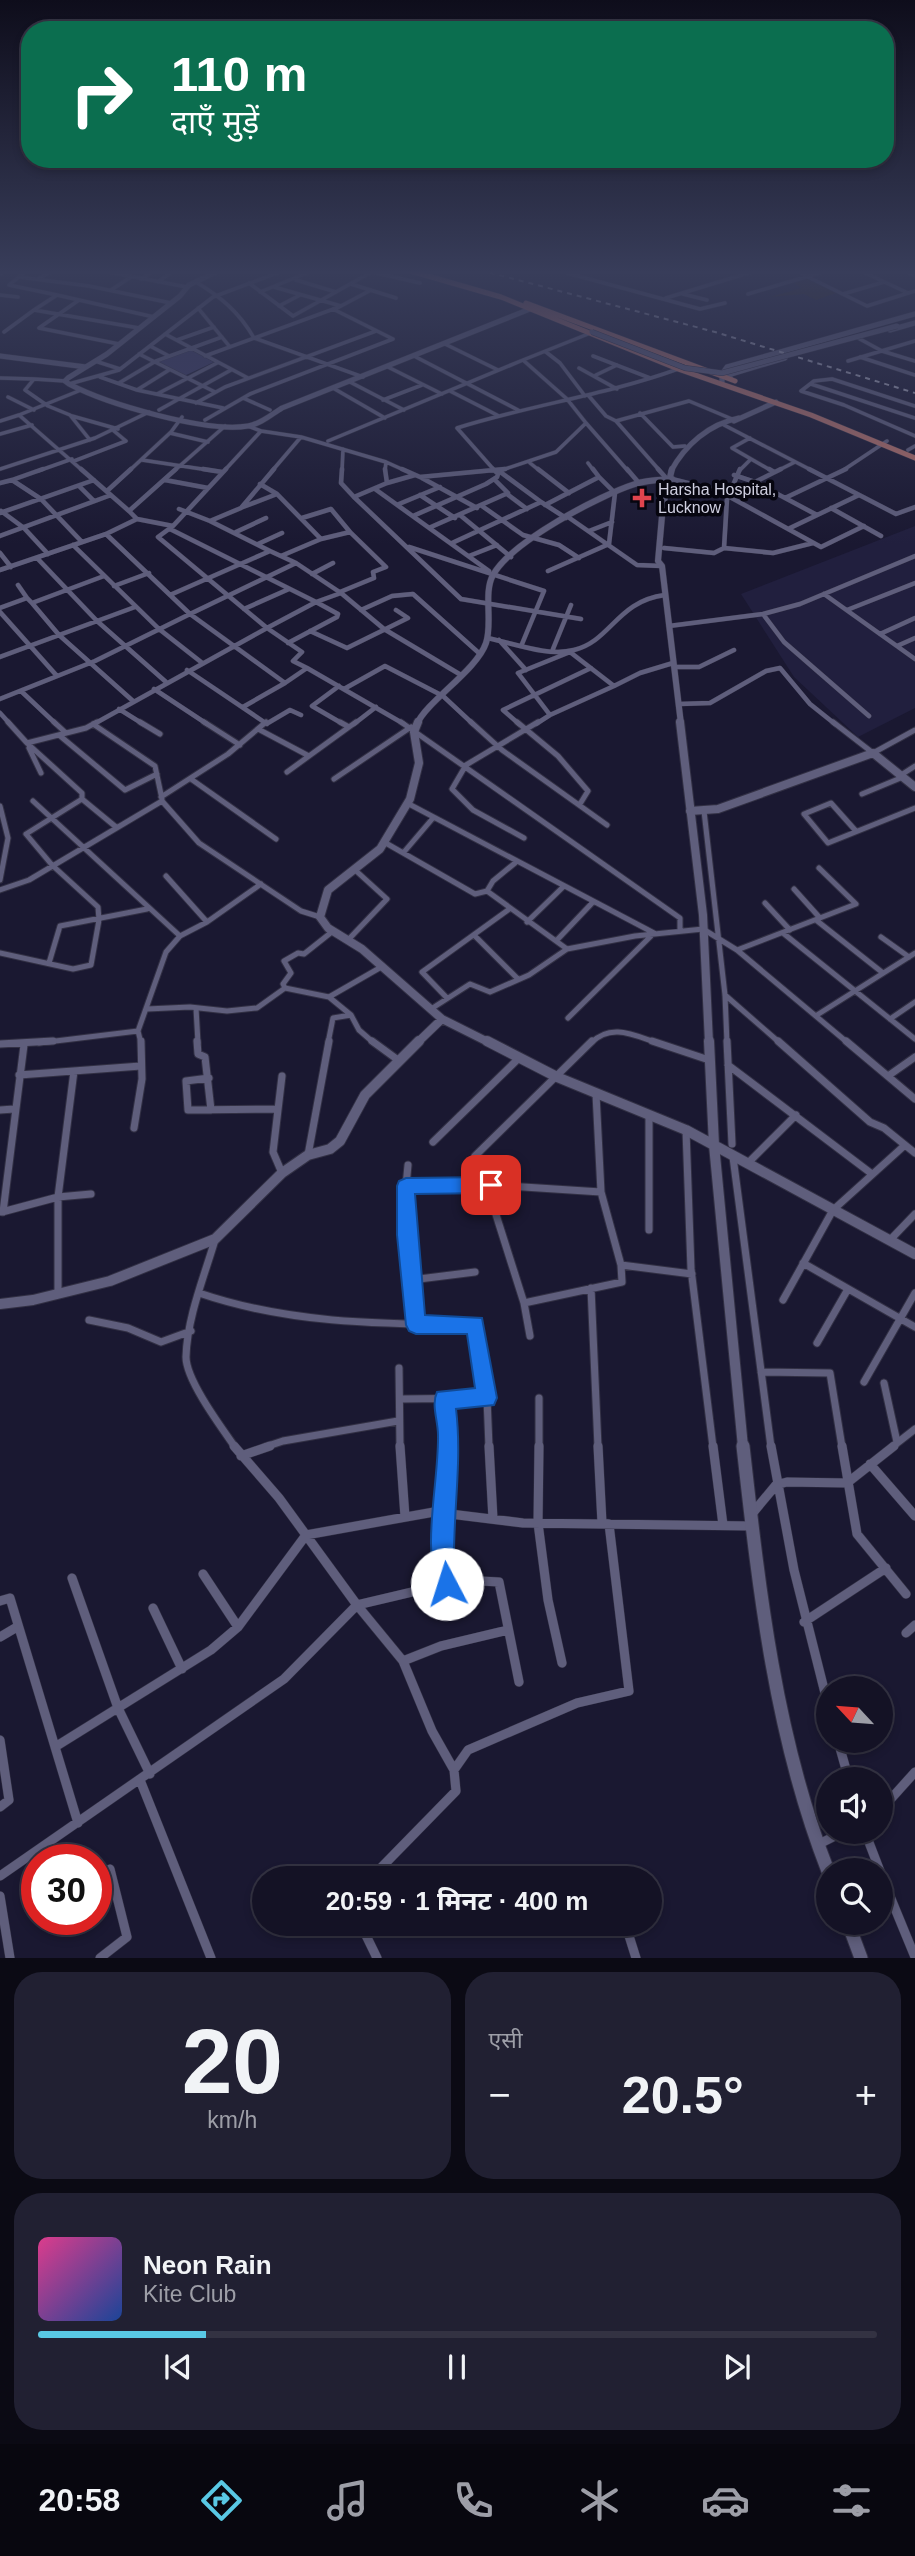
<!DOCTYPE html>
<html lang="hi">
<meta charset="utf-8">
<style>
:root{--surface:#141225;--page:#212032;--text:#f1f3f6;--muted:#9d9ea7;--line:#333242;--accent:#59c8e4}
body{margin:0;font-family:Helvetica,"Noto Sans Devanagari",sans-serif;background:var(--page);color:var(--text);height:100vh;display:flex;flex-direction:column;font-size:26px;white-space:nowrap}
*{box-sizing:border-box;margin:0}
p{font-size:23px;color:var(--muted)}
.icon{flex:none;width:38px;height:38px;fill:none;stroke:currentColor;stroke-width:2;stroke-linecap:round;stroke-linejoin:round}
.map{position:relative;height:1958px;overflow:hidden}
.drawer{display:flex;flex-direction:column;gap:14px;padding:14px;background:#0b0a14;flex:1}
.drawer>*{flex:none}
.guide{position:absolute;left:21px;top:21px;width:873px;height:147px;border-radius:28px;box-shadow:0 4px 10px #0003,0 0 0 2px var(--line);background:#0b6e4f;color:#fff;overflow:hidden}
.needle{width:46px;rotate:296deg}
.tools{position:absolute;left:816px;top:1676px;display:grid;gap:14px}
.tools a{display:grid;place-items:center;width:77px;height:77px;border-radius:50%;background:var(--surface);box-shadow:0 4px 10px #0003,0 0 0 2px var(--line);font-size:35px}
.speed{position:absolute;left:21px;top:1844px;display:flex;gap:14px;font-size:35px;font-weight:700;text-align:center}
.speed>*{display:grid;place-content:center;width:91px;height:91px;border-radius:50%;background:var(--surface);box-shadow:0 4px 10px #0003,0 0 0 2px var(--line);line-height:1}
.speed .limit{border:10px solid #d22;background:#fff;color:#111}
.pin{position:absolute;display:grid;place-items:center;width:60px;height:60px;color:#fff;margin:-30px;border-radius:14px;box-shadow:0 4px 10px #0006}
.me{position:absolute;width:77px;margin:-38px;rotate:355deg;stroke-linejoin:round;filter:drop-shadow(0 0 5px #0008)}
.turn{display:flex;align-items:center;gap:24px;height:147px;padding:0 35px;font-size:32px}
.turn .icon{width:91px;height:91px;stroke-width:2.5}
.turn b{display:block;font-size:49px;line-height:60px}
.big{font-size:52px;font-weight:700;line-height:1.1}
.drawer .card{flex:1;display:flex;flex-direction:column;justify-content:center;gap:10px;min-width:0;padding:0 24px;border-radius:28px;background:var(--page)}
.drawer .dial{align-items:center;gap:0}
.dial b{font-size:91px;line-height:1}
.song{display:flex;align-items:center;gap:21px}
.cover{width:84px;height:84px;border-radius:10px;background:linear-gradient(135deg,hsl(330 70% 55%),hsl(220 70% 35%))}
.played{height:7px;border-radius:4px;background:linear-gradient(90deg,var(--accent) 20%,var(--line) 20%)}
.keys{display:flex;justify-content:space-around;direction:ltr}
.heat{display:flex;justify-content:space-between;align-items:center;font-size:38px;direction:ltr}
.drawer .tiles{flex:1;display:grid;gap:14px;grid-template-columns:1fr 1fr}
.card:last-child{grid-column:span 2}
.trip{position:absolute;left:252px;top:1866px;width:410px;height:70px;border-radius:35px;background:var(--surface);box-shadow:0 4px 10px #0003,0 0 0 2px var(--line);font-weight:700;line-height:70px;text-align:center}
.tabs{display:flex;height:112px;justify-content:space-around;align-items:center;background:#08070f;color:var(--muted)}
.tabs .icon{width:49px;height:49px}
.tabs .selected{color:var(--accent)}
.tabs b{font-size:32px;color:var(--text)}
.map>svg:first-child{display:block}
.built{fill:#211f3e}
.education{fill:#2c2112}
.green{fill:#3c3a64}
.lines{fill:none;stroke-linecap:round;stroke-linejoin:round}
.street-far4-casing{stroke:#323044;stroke-width:4.5}
.street-far3-casing{stroke:#323044;stroke-width:5}
.street-far2-casing{stroke:#323044;stroke-width:7}
.street-far1-casing{stroke:#323044;stroke-width:9}
.street-casing{stroke:#323044;stroke-width:10}
.secondary-far4-casing{stroke:#323044;stroke-width:6}
.secondary-far3-casing{stroke:#323044;stroke-width:7}
.secondary-far2-casing{stroke:#323044;stroke-width:10}
.secondary-far1-casing{stroke:#323044;stroke-width:12}
.secondary-casing{stroke:#323044;stroke-width:15}
.primary-casing{stroke:#323044;stroke-width:6}
.street-far4{stroke:#5f5e7c;stroke-width:3.5}
.street-far3{stroke:#5f5e7c;stroke-width:4.5}
.street-far2{stroke:#5f5e7c;stroke-width:5}
.street-far1{stroke:#5f5e7c;stroke-width:7}
.street{stroke:#5f5e7c;stroke-width:9}
.secondary-far4{stroke:#5f5e7c;stroke-width:5}
.secondary-far3{stroke:#5f5e7c;stroke-width:6}
.secondary-far2{stroke:#5f5e7c;stroke-width:8}
.secondary-far1{stroke:#5f5e7c;stroke-width:10}
.secondary{stroke:#5f5e7c;stroke-width:13}
.primary{stroke:#b06f6a;stroke-width:5}
.rail{stroke:#a5a5b8;stroke-width:2;stroke-dasharray:5 5;stroke-linecap:butt}
.secondary-bridge-casing{stroke:#323044;stroke-width:6;stroke-linecap:butt}
.secondary-bridge{stroke:#5f5e7c;stroke-width:5}
.route{fill:#1a73e8;stroke:#114b97;stroke-width:2}
.health-dot{fill:#e0444e;stroke:#06050f;stroke-width:2.5}
.labels{text-anchor:middle;stroke-width:7;stroke-linejoin:round;paint-order:stroke}
.far-poi-label{font-size:16px;fill:#d0d0e1;stroke:#06050f;text-anchor:start}
</style>
<div class="map">
<svg width="915" height="1958" viewBox="0 0 915 1958">
<rect width="100%" height="100%" fill="#1a1831"/>
<!-- built -->
<path class="built" d="M915,526V708L858,737L794,677L741,594Z"/>
<!-- education -->
<path class="education" d="M807,279L836,293L816,300L804,294L770,297L802,288L794,283Z"/>
<!-- green -->
<path class="green" d="M190,349L214,362L184,376L157,362Z"/>
<g class="lines">
<defs>
<path id="street-far4" d="M27,270L19,277L89,286L171,303
M98,270L187,287
M288,270L306,274
M556,270L700,309L725,303
M794,270L867,306L915,291
M859,270L908,293
M372,272L420,283
M0,274L9,270
M19,277L9,285L57,295
M39,278L53,271
M141,279L155,270
M296,280L336,292
M158,282L174,270
M196,282C221,297 239,312 254,338L363,377
M249,283L293,316L375,270
M351,284L396,298
M274,287L341,306
M111,290L131,277
M260,292L314,270
M683,294L707,300
M748,294L829,270
M843,294L884,282
M0,295L18,297
M666,298L758,270
M79,300L39,328L119,344
M279,306L300,295
M198,308L230,347
M333,309L393,339
M139,328L34,310L57,295L154,317
M4,332L34,310
M165,334L248,378
M858,338L882,351L915,361
M177,340L214,327
M445,344L498,370
M150,346L169,356
M546,352L560,363L585,396
M139,354L215,392
M205,356L339,307L371,290
M414,356L518,410
M593,356L650,378
M860,357L915,375
M95,361L120,369
M848,361L915,341
M388,367L442,394
M579,368L617,389
M596,375L617,365
M100,377L137,390L223,408
M0,378L34,379L25,390L48,406L70,415L90,440
M34,379L65,381
M350,382L404,410
M119,383L156,361L222,337
M69,384L119,370L213,297L285,270
M811,384L915,418
M333,388L385,418
M81,390L19,415L83,471
M137,390L169,370
M450,391L497,415
M157,394L217,363
M588,395L606,416L616,421
M8,397L34,410
M243,398L270,410
M383,400L422,385
M196,403L225,387L376,331
M915,406L832,379L814,381L801,391L844,405L915,436
M159,410L231,370
M640,413L673,447L685,446
M72,416L118,429
M205,420L250,394L393,339
M0,421L19,415
M586,423L628,471
M724,425L813,471
M261,431L301,437L272,471
M170,433L208,442
M0,434L32,425
M301,437L386,462L385,471
M750,438L732,448L772,471
M328,441L523,360
M908,450L915,446
M142,460L215,471
M74,461L126,441L114,431
M386,462L406,471
M530,463L540,471
M588,463L594,471
M0,469L95,438L149,412
M38,471L72,459
M129,471L171,432L182,417
M174,471L225,426
M224,471L261,431L248,426
M342,471L343,449
M495,471L457,428C530,405 606,395 678,369
M499,471L556,452L586,423L567,399L523,360L588,334
M660,471L616,421L689,401L732,419
M739,471L751,459
M777,471L795,462
M842,471L887,441"/>
<path id="street-far3" d="M43,469L12,480L41,499L82,542
M81,469L129,511
M176,469L129,511L137,519L106,534L190,614L296,563L341,593L384,629L461,675
M203,469L222,472
M342,469L341,483L354,497
M385,469L387,483L354,497L461,599L581,619
M402,469L420,477L505,469
M493,469L496,472
M538,469L569,493
M593,469L599,477
M627,469L639,483
M658,469L667,479
M769,469L774,472
M809,469L896,514L915,507
M734,475L755,482L817,515
M422,478L477,508
M672,479L719,491L821,547L864,526
M165,480L208,488
M755,482L781,469
M0,483L12,480
M387,483L415,475
M79,486L94,501
M375,489L489,571
M107,491L131,469
M277,494L321,539L350,532L386,567L373,572L374,578L340,592
M507,494L527,509
M420,495L455,518
M785,498L846,469
M399,504L440,487
M545,505L599,477L615,493L609,544L548,571
M482,506L523,535L559,545L579,558
M243,507L277,494L260,484
M831,508L881,536
M179,509L210,521L241,508L274,469
M1,511L24,528L48,554
M0,513L94,480
M460,515L511,557
M413,516L486,484L497,477L499,471L541,502
M568,517L637,565L662,566
M302,518L331,509L350,532
M137,519L173,526L226,469
M210,521L270,551
M431,527L508,493L494,479
M170,529L316,602L267,628L158,537L173,526
M788,529L859,495
M589,531L612,522
M236,532L266,518
M0,536L111,495
M452,543L541,502L566,518
M258,544L282,533
M73,545L159,629L201,662
M409,547L544,591L522,644
M664,548L714,553L724,548L773,553L813,543
M724,548L727,499L740,469
M0,553L11,567
M281,556L321,539
M469,556L497,545
M37,558L97,621L166,682
M0,570L106,534
M312,574L333,563
M18,585L27,598
M114,586L149,573
M824,594L915,659
M170,595L270,551L296,563
M316,602L341,593
M32,603L59,635L133,701
M0,608L27,598L32,603L104,576
M244,609L289,589
M361,610L392,596L413,594L480,654
M847,610L915,583
M0,612L57,676
M669,626L763,614
M310,631L347,648L408,618L396,610
M880,634L915,618
M487,638C513,643 548,657 574,650C611,641 617,601 665,595
M499,640L526,670
M288,643L337,617L338,614L316,602
M897,646L915,638
M553,649L571,605
M570,652L614,686L550,715L518,673Z
M0,657L135,607
M674,667H699L734,650
M187,670L267,724
M339,686L312,706L343,724
M614,686L640,673L673,663
M154,689L207,724
M344,689L385,666L443,696L473,724
M21,691L56,724
M0,699L95,661L190,614L285,683L307,668L404,724
M679,704L710,703L766,671L780,668L810,704L835,724
M243,707L285,683
M119,709L143,724
M0,713L10,724
M869,716L784,642L763,614L800,604L915,556
M268,723L290,710L301,715
M94,724L267,628L302,652L293,661L307,668
M354,724L376,707
M519,724L503,710L591,668
M536,724L550,715"/>
<path id="street-far2" d="M8,722L27,743L86,728L97,722
M54,722L66,733
M140,722L160,734
M204,722L240,745
M340,722L349,727L356,722
M401,722L680,918V929
M471,722L502,750L607,825
M517,722L558,756L588,791L580,804
M833,722L873,753L915,730
M93,724L155,766L162,799
M260,730L309,756L349,727
M59,735L125,790L157,774
M27,743L82,793V799L116,827
M29,748L41,773
M287,772L309,756
M901,775L915,766
M191,779L276,839
M334,779L411,727
M862,794L903,777
M161,797L228,754L266,722
M33,801L180,936
M407,803L654,933L568,1018
M0,806L8,838L0,880
M704,811L725,995L727,1043
M855,830L831,803L804,814L828,843L915,808
M524,838L473,810L452,789L466,765L538,722
M384,842L475,894L487,891L493,881L515,863
M404,852L433,818
M166,876L207,922
M794,889L820,918
M0,890L29,880L162,801L199,843L301,911L320,917
M487,891L567,949
M765,903L790,930
M816,920L883,973
M527,922L563,887
M783,933L915,1039
M474,935L518,979
M881,937L909,957
M348,940L387,899L354,869
M557,940L593,902
M737,950L848,1043
M0,953L73,969L91,965L99,920L98,907L52,865L26,834L82,799
M49,963L60,926L147,909
M285,988L283,984L291,973L284,961L298,953L304,954L333,931
M725,995L780,1043
M447,998L422,972L508,910
M196,1008L198,1043
M147,1009L190,1007L227,1011L257,1008L285,988L329,997L383,966
M431,1009L470,984L490,992L529,975L567,949L635,936L703,929L737,950L856,904L819,868
M351,1015L359,1030L374,1043
M817,1015L915,953
M890,1019L915,1002
M39,1043L138,1031
M141,1043L138,1031L166,952L180,936L207,922L261,884
M328,1043L333,1018L351,1015L329,997
M591,1043C611,1023 633,1035 658,1043"/>
<path id="street-far1" d="M197,1041L198,1054L205,1057L211,1110
M372,1041L398,1060
M652,1041L709,1060
M727,1041L732,1144
M778,1041L870,1122L884,1128L905,1145L833,1210L783,1300
M846,1041L915,1099
M0,1044L53,1041
M728,1065L872,1174
M19,1075L141,1066
M282,1076L273,1152L282,1173
M888,1076L915,1057
M209,1078L186,1081L188,1110L278,1109
M596,1094L601,1192
M0,1110L14,1109
M649,1115V1230
M134,1128L142,1079L141,1041
M686,1130L691,1269L713,1447
M433,1142L519,1058
M905,1145L915,1153
M308,1155L329,1041
M475,1156L592,1041
M733,1157L771,1447
M747,1164L796,1115
M491,1185L601,1192L621,1265L622,1282L524,1303L492,1202Z
M406,1186L408,1165
M2,1212L58,1197L91,1194
M3,1212L24,1045
M215,1240C204,1277 187,1318 186,1357C186,1380 221,1427 235,1447
M890,1240L915,1214
M803,1263L915,1327
M621,1265L692,1274
M411,1280L475,1272
M591,1288L598,1447
M199,1293C290,1324 381,1324 476,1325L487,1398
M58,1294V1197L74,1071
M524,1303L530,1336
M89,1320L128,1328L161,1342L191,1331
M416,1325L406,1235V1186L491,1185
M817,1343L848,1289
M399,1368L400,1447
M761,1372L830,1373L842,1447
M864,1382L915,1293
M884,1383L897,1442
M401,1399L487,1398L489,1447
M444,1399L447,1447
M265,1447L283,1441L398,1421
M539,1447V1398
M892,1447L915,1429"/>
<path id="street" d="M400,1446L405,1517
M489,1446L493,1519
M539,1446L538,1523L548,1600L562,1663
M713,1446L723,1525
M771,1446L794,1570L828,1705
M842,1446L857,1534L906,1594
M241,1456L270,1446
M870,1464L915,1516
M751,1515L776,1485L787,1482L847,1483L894,1446
M203,1574L238,1627
M72,1578L118,1708L150,1774
M447,1584L443,1558L448,1446
M0,1601L10,1598L78,1823
M153,1608L182,1669
M804,1622L886,1568
M906,1633L915,1625
M0,1637L17,1627
M403,1661L441,1646L508,1630
M0,1740L9,1800L0,1807
M838,1741L849,1780
M55,1747L211,1650L238,1627L306,1535L434,1512L523,1523L752,1526
M454,1770L468,1750L577,1703L629,1691L609,1524L602,1523L598,1446
M140,1780L211,1958
M880,1811L915,1772
M865,1832L880,1871
M819,1844L843,1832
M880,1872L915,1957
M0,1876L284,1679L357,1605L279,1498L234,1446
M371,1878L456,1791L454,1770L432,1731L403,1661L357,1605L463,1580L499,1582L519,1682
M0,1896L10,1958
M360,1923L377,1958
M625,1923L636,1958
M100,1958L127,1937L110,1869"/>
<path id="secondary-far4" d="M905,270L915,275
M890,330L915,323
M0,356L86,367
M731,379L728,375L785,358
M722,383V374L727,367L915,314
M69,384C107,404 206,433 248,426C261,424 272,414 282,408L535,307
M69,384L65,381L68,378L107,354L180,296L189,285L220,270
M734,421L776,402
M671,471C685,445 709,424 739,418"/>
<path id="secondary-far3" d="M672,469L663,505L658,561L662,566L681,724
M417,724C426,702 477,670 486,643C493,623 483,593 493,575C511,542 600,495 635,484C647,480 660,480 672,479"/>
<path id="secondary-far2" d="M418,722L414,732L419,763L410,799L380,849L328,890L320,917L328,928L362,949L442,1019L490,1043
M680,722L703,915L709,1043
M690,811L718,809L873,753L915,787
M417,1043L442,1019"/>
<path id="secondary-far1" d="M487,1041L557,1077L686,1130L915,1254
M709,1041L714,1145L743,1447
M0,1304L33,1300L110,1281L215,1239L282,1173L308,1155L330,1149L340,1141L365,1095L419,1041"/>
<path id="secondary" d="M743,1446C759,1589 775,1736 828,1871
M848,1923L861,1958"/>
<path id="primary" d="M407,270L501,297L678,369L811,415L915,458
M526,303L735,381"/>
</defs>
<!-- street-far4 casing -->
<use href="#street-far4" class="street-far4-casing"/>
<!-- street-far3 casing -->
<use href="#street-far3" class="street-far3-casing"/>
<!-- street-far2 casing -->
<use href="#street-far2" class="street-far2-casing"/>
<!-- street-far1 casing -->
<use href="#street-far1" class="street-far1-casing"/>
<!-- street casing -->
<use href="#street" class="street-casing"/>
<!-- secondary-far4 casing -->
<use href="#secondary-far4" class="secondary-far4-casing"/>
<!-- secondary-far3 casing -->
<use href="#secondary-far3" class="secondary-far3-casing"/>
<!-- secondary-far2 casing -->
<use href="#secondary-far2" class="secondary-far2-casing"/>
<!-- secondary-far1 casing -->
<use href="#secondary-far1" class="secondary-far1-casing"/>
<!-- secondary casing -->
<use href="#secondary" class="secondary-casing"/>
<!-- primary casing -->
<use href="#primary" class="primary-casing"/>
<!-- street-far4 -->
<use href="#street-far4" class="street-far4"/>
<!-- street-far3 -->
<use href="#street-far3" class="street-far3"/>
<!-- street-far2 -->
<use href="#street-far2" class="street-far2"/>
<!-- street-far1 -->
<use href="#street-far1" class="street-far1"/>
<!-- street -->
<use href="#street" class="street"/>
<!-- secondary-far4 -->
<use href="#secondary-far4" class="secondary-far4"/>
<!-- secondary-far3 -->
<use href="#secondary-far3" class="secondary-far3"/>
<!-- secondary-far2 -->
<use href="#secondary-far2" class="secondary-far2"/>
<!-- secondary-far1 -->
<use href="#secondary-far1" class="secondary-far1"/>
<!-- secondary -->
<use href="#secondary" class="secondary"/>
<!-- primary -->
<use href="#primary" class="primary"/>
<!-- rail -->
<path class="rail" d="M480,270L715,332L915,393"/>
<defs>
<path id="secondary-bridge" d="M592,332L685,368L722,373L897,326"/>
</defs>
<!-- secondary-bridge casing -->
<use href="#secondary-bridge" class="secondary-bridge-casing"/>
<!-- secondary-bridge -->
<use href="#secondary-bridge" class="secondary-bridge"/>
</g>
<!-- sky -->
<linearGradient id="sky" x2="0" y2="1"><stop stop-color="#0e0d1b"/><stop offset="0.5" stop-color="#383d5a"/><stop offset="1" stop-color="#383d5a" stop-opacity="0"/></linearGradient>
<rect width="915" height="544" fill="url(#sky)"/>
<!-- route -->
<path class="route" d="M491,1177L497,1179L500,1185L497,1190L491,1193L415,1194L425,1315L482,1318L497,1398L494,1405L456,1409C462,1458 454,1506 454,1555C454,1568 460,1579 455,1592L447,1595L439,1592C421,1548 439,1482 438,1435C438,1420 431,1405 437,1392L475,1388L467,1334H416L409,1331L406,1325L397,1235V1186L399,1181L406,1178Z"/>
<!-- markers -->
<path class="health-dot" d="M638.5 487.5h7v7h7v7h-7v7h-7v-7h-7v-7h7z"/>
<g class="labels">
<!-- far-poi labels -->
<g class="far-poi-label">
<text x="658" y="495">Harsha Hospital,<tspan x="658" dy="18">Lucknow</tspan></text>
</g>
</g>
</svg>
<div class="tools">
<a><svg class="needle" viewBox="-14 -14 28 28"><path d="M0-13l5 13h-10z" fill="#e53935"/><path d="M0 13l5-13h-10z" fill="#9d9ea7"/></svg></a>
<a><svg class="icon" aria-label="sound" viewBox="0 0 24 24"><path d="M4 9h4l5-4v14l-5-4H4zM17 9q2 3 0 6"/></svg></a>
<a><svg class="icon" aria-label="search" viewBox="0 0 24 24"><circle cx="10" cy="10" r="6"/><path d="M15 15l6 6"/></svg></a>
</div>
<div class="speed"><div class="limit">30</div></div>
<div class="pin" style="left:491px;top:1185px;background:#d93025"><svg class="icon" aria-label="arrive" viewBox="0 0 24 24"><path d="M6 21V4h12l-3 4 3 4H6"/></svg></div>
<svg class="me" style="left:447px;top:1584px" viewBox="-20 -20 40 40"><circle r="19" fill="#fff"/><path d="M0-13L10 11 0 6-10 11z" fill="#1a73e8"/></svg>
<div class="trip">20:59 · 1 मिनट · 400 m</div>
<div class="guide">
<div class="turn"><svg class="icon" aria-label="right" viewBox="0 0 24 24"><path d="M7 20v-9h11M14 6l5 5-5 5"/></svg><div><b>110 m</b>दाएँ मुड़ें</div></div>
</div>
</div>
<section class="drawer">
<div class="tiles">
<div class="card dial"><b>20</b><p>km/h</p></div>
<div class="card"><p>एसी</p>
<div class="heat"><a>−</a><b class="big">20.5°</b><a>+</a></div>
</div>
<div class="card">
<div class="song"><i class="cover"></i><div><b>Neon Rain</b><p>Kite Club</p></div></div>
<div class="played"></div>
<div class="keys"><svg class="icon" aria-label="previous" viewBox="0 0 24 24"><path d="M18 5L8 12l10 7zM5 5v14"/></svg><svg class="icon" aria-label="pause" viewBox="0 0 24 24"><path d="M8 5v14M16 5v14"/></svg><svg class="icon" aria-label="next" viewBox="0 0 24 24"><path d="M6 5l10 7-10 7zM19 5v14"/></svg></div>
</div>
</div>
</section>
<nav class="tabs">
<b>20:58</b>
<svg class="icon selected" aria-label="directions" viewBox="0 0 24 24"><path d="M12 3l9 9-9 9-9-9zM9 14v-3h6M13 9l2 2-2 2"/></svg>
<svg class="icon" aria-label="music" viewBox="0 0 24 24"><path d="M9 18V5l10-2v13"/><circle cx="6" cy="18" r="3"/><circle cx="16" cy="16" r="3"/></svg>
<svg class="icon" aria-label="phone" viewBox="0 0 24 24"><path d="M5 4h4l2 5-3 2q2 4 5 5l2-3 5 2v4C11 20 4 13 5 4z"/></svg>
<svg class="icon" aria-label="climate" viewBox="0 0 24 24"><path d="M12 3v18M4 7l16 10M4 17L20 7"/></svg>
<svg class="icon" aria-label="car" viewBox="0 0 24 24"><path d="M5 17H2v-5l4-1 3-4h7l3 4 3 1v5h-3M9 17h6M6 11h13"/><circle cx="7" cy="17" r="2"/><circle cx="17" cy="17" r="2"/></svg>
<svg class="icon" aria-label="filters" viewBox="0 0 24 24"><path d="M4 7h16M4 17h16"/><circle cx="9" cy="7" r="2"/><circle cx="15" cy="17" r="2"/></svg>
</nav>
